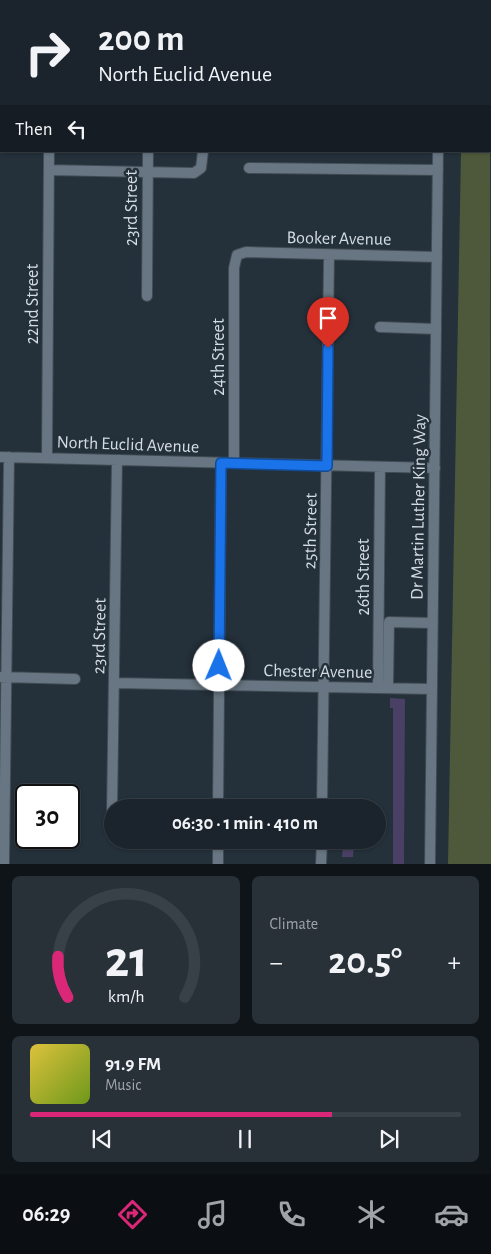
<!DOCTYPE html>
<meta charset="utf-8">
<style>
:root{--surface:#1b242c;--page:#283038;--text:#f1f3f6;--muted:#a0a4a9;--line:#394148;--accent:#db2777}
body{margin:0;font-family:"Alegreya Sans",sans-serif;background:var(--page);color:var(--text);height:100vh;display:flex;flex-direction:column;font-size:19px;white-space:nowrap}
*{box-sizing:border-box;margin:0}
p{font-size:16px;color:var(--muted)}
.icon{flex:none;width:28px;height:28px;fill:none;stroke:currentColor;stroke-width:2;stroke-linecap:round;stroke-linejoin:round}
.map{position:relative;height:864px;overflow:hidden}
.side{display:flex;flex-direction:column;gap:12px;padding:12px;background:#0f1418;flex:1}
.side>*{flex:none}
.hud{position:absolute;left:0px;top:0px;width:491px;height:152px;box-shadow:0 1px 4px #0004,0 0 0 1px var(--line);background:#1b242c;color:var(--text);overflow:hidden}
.speed{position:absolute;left:15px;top:784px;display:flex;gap:10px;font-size:25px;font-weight:700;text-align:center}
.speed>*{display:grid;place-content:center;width:65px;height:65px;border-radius:50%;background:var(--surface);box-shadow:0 1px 4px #0004,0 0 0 1px var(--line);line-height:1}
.speed .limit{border:2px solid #111;border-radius:8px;background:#fff;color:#111}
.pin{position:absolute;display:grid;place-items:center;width:42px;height:42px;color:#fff;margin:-51px -21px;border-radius:50% 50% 50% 0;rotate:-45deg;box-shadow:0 0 5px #0007}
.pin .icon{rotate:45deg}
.me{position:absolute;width:55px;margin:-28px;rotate:1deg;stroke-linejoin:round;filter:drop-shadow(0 0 4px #0008)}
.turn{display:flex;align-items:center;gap:18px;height:105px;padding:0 15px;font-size:22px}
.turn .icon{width:65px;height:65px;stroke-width:2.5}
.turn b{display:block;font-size:35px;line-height:42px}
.then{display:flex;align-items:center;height:48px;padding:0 15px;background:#0003;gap:10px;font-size:19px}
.big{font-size:38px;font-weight:700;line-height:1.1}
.side .card{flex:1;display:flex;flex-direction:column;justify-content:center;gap:8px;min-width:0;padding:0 18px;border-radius:8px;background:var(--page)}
.side .dial{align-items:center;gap:0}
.dial svg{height:130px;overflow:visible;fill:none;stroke:var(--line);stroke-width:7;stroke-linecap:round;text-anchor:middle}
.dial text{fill:var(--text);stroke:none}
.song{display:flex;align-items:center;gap:15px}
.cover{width:60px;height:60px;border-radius:8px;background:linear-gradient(135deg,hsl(50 70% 55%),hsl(80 70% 35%))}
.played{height:5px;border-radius:2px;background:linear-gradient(90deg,var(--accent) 70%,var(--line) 70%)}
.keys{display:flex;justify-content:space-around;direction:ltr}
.heat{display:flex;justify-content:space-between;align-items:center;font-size:28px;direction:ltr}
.side .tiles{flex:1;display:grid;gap:12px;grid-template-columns:1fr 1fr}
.card:last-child{grid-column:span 2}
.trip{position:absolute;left:104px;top:799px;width:282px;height:50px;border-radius:25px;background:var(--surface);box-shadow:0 1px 4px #0004,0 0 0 1px var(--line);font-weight:700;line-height:50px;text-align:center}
.tabs{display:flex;height:80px;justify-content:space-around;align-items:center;background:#0b0e12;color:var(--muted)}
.tabs .icon{width:35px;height:35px}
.tabs .selected{color:var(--accent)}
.tabs b{font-size:22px;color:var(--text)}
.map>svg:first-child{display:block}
.education{fill:#423039}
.green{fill:#4e593c}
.building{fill:#4a4066}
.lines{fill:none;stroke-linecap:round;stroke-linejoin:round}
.minor-casing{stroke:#404b53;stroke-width:12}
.path{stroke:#848e96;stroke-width:1;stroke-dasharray:5 2.5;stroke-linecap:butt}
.minor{stroke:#677682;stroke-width:10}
.route-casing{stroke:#114b97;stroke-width:12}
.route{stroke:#1a73e8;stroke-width:9}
.labels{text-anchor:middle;stroke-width:5;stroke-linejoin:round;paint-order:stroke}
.street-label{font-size:18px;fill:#d4dce3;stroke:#24303a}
</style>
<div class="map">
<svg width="491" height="864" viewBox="0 0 491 864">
<rect width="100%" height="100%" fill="#24303a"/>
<!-- education -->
<path class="education" d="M23,0H440L23,1Z"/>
<!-- green -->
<path class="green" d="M490,52L491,864H448L461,151H490Z"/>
<!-- building -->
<path class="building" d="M390,698L405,699L404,864H393V708H390Z
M343,843L354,844L353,857H342Z"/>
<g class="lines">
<defs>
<path id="minor" d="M440,1V0
M249,168L438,170
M49,170L194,173L201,168L203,151
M147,296L148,151
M380,327L436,329
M0,457L435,468
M47,457L49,151
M234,463V268L237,255L246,252L437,257
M1,677L75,679
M115,683L431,689
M378,688L380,467
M388,688L389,622L432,623
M218,808L221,463
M322,808L329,255
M112,812L117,460
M4,864L9,457
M218,864V840
M321,864L322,840
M430,864L438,151"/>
</defs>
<!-- minor casing -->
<use href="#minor" class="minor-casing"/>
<!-- path -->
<path class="path" d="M10,0V1
M28,0V1
M288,0L289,1
M160,1L161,0
M301,1L306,0
M430,1V0
M458,1V0
M490,28H491"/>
<!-- minor -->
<use href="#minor" class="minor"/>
</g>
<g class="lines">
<defs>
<path id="route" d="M219,666L221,463L327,466L328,348"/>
</defs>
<!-- route casing -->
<use href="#route" class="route-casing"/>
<!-- route -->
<use href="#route" class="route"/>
</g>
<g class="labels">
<!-- street labels -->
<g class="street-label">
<text transform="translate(131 208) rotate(-90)" y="6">23rd Street</text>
<text transform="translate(339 238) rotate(1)" y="6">Booker Avenue</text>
<text transform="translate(32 304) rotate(-90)" y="6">22nd Street</text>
<text transform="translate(218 357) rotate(-90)" y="6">24th Street</text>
<text transform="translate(128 444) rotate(2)" y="6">North Euclid Avenue</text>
<text transform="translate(418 507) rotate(-89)" y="6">Dr Martin Luther King Way</text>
<text transform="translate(310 531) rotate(-89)" y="6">25th Street</text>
<text transform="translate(363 577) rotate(-90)" y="6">26th Street</text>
<text transform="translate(99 636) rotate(-89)" y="6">23rd Street</text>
<text transform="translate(318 671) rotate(1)" y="6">Chester Avenue</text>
</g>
</g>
</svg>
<div class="speed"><div class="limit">30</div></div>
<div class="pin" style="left:328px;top:348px;background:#d93025"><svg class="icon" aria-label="arrive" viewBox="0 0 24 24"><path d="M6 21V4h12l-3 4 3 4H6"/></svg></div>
<svg class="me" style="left:219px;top:666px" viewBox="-20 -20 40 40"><circle r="19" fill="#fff"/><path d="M0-13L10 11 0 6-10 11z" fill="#1a73e8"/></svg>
<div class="trip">06:30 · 1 min · 410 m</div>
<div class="hud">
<div class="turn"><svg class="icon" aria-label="right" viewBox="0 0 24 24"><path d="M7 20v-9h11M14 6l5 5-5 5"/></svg><div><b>200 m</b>North Euclid Avenue</div></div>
<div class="then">Then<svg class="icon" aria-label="left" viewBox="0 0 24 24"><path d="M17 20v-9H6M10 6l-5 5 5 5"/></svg></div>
</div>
</div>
<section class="side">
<div class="tiles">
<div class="card dial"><svg viewBox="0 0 100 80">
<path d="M14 69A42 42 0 1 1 86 69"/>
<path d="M14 69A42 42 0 0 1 8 44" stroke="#db2777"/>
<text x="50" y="56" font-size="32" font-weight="700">21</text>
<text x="50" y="72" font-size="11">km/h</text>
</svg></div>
<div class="card"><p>Climate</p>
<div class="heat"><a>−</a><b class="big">20.5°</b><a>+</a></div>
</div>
<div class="card">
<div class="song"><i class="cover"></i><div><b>91.9 FM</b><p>Music</p></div></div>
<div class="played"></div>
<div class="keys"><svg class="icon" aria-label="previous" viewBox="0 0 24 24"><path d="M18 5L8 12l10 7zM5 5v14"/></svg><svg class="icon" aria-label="pause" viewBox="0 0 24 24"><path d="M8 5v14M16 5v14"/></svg><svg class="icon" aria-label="next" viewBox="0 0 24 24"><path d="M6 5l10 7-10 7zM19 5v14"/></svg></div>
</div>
</div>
</section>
<nav class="tabs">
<b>06:29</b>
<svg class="icon selected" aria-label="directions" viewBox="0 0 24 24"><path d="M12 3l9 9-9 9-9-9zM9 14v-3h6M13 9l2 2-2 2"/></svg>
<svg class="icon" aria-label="music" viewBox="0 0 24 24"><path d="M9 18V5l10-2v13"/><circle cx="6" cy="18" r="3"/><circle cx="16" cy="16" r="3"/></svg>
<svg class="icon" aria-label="phone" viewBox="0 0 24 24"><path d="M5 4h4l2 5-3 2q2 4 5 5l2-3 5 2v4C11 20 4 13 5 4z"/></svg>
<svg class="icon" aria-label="climate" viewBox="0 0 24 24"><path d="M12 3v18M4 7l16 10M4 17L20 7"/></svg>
<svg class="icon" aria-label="car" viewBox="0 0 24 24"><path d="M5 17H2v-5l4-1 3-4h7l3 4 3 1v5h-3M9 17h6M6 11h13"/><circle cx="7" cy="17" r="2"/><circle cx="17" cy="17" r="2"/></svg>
</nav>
